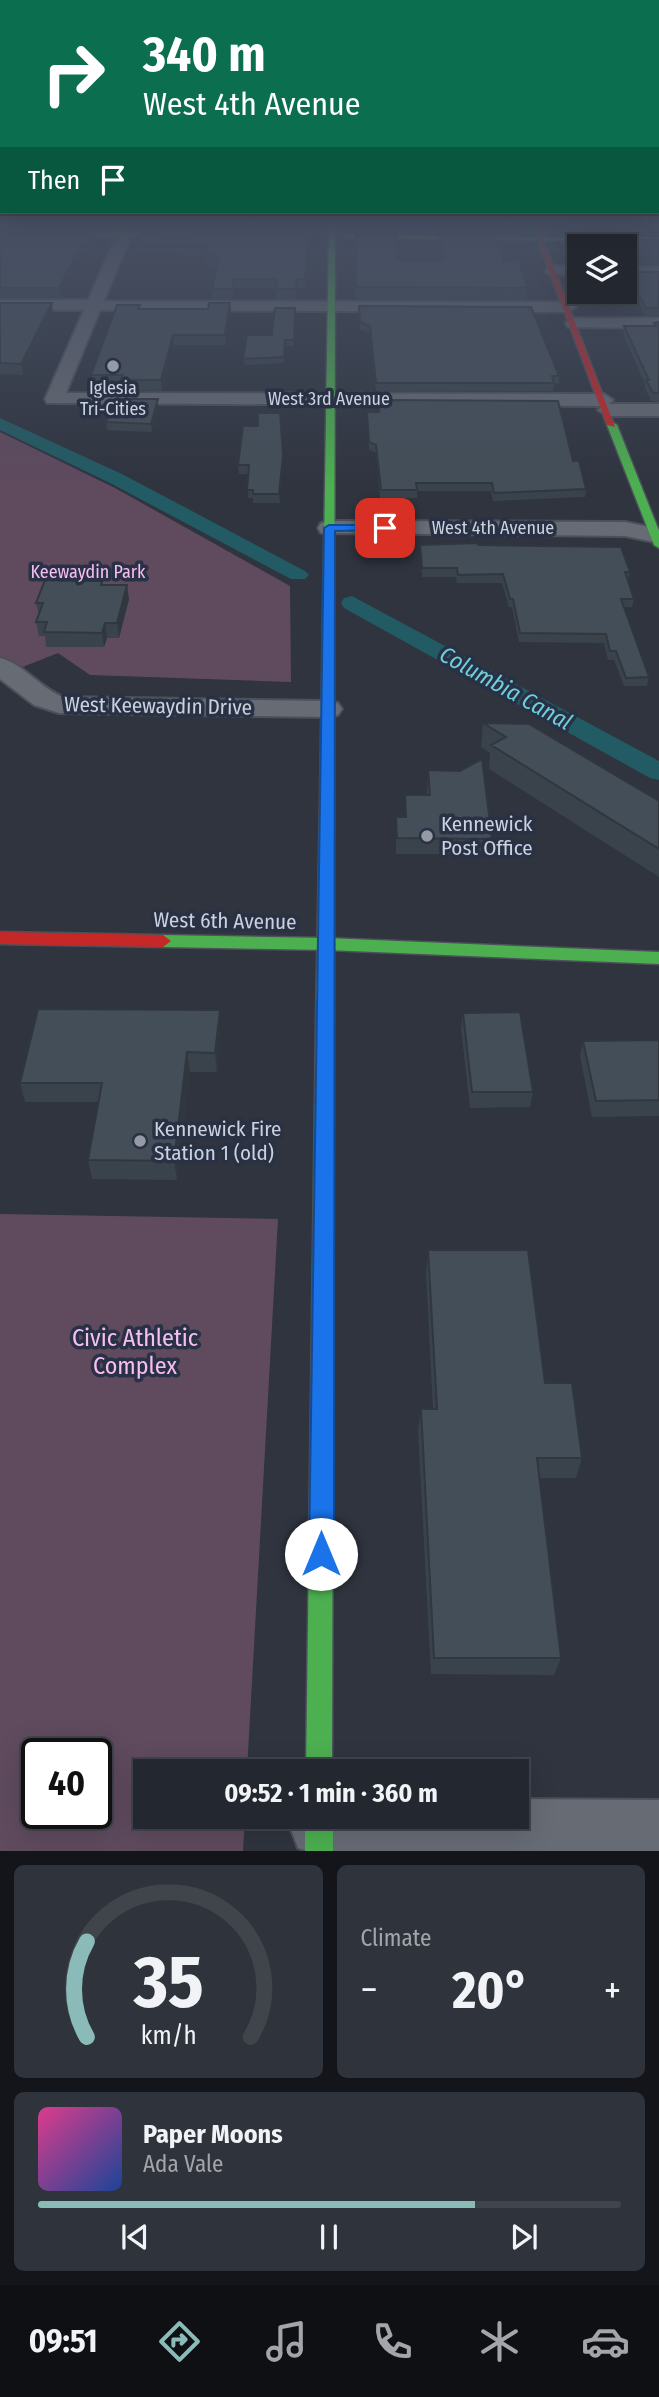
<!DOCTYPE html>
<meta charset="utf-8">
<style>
:root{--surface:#23272f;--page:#2f333b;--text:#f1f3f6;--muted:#a3a5aa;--line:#40444b;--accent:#8bbbb9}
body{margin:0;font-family:"Fira Sans Condensed",sans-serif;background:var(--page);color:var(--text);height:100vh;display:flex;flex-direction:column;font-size:26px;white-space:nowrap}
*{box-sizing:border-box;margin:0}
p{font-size:23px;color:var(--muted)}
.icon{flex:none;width:38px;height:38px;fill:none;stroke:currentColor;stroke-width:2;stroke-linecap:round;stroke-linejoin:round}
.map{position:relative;height:1851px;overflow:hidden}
.sheet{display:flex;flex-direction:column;gap:14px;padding:14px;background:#13151a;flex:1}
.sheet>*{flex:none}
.hud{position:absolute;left:0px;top:0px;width:660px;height:214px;box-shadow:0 7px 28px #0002,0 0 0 2px var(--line);background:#0b6e4f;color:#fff;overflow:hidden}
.fabs{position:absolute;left:567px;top:234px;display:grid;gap:14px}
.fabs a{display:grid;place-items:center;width:70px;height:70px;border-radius:0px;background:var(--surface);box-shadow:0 7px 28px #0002,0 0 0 2px var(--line);font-size:35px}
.speed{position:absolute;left:21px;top:1738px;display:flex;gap:14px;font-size:35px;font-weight:700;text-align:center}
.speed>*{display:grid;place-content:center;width:91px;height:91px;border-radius:50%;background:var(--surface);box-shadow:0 7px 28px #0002,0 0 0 2px var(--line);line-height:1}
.speed .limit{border:4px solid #111;border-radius:10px;background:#fff;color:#111}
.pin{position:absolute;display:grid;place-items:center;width:60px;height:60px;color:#fff;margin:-30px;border-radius:14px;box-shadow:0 4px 10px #0006}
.me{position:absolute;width:77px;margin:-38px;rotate:0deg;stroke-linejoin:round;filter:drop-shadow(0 0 5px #0008)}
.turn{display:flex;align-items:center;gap:24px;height:147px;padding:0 28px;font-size:32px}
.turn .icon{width:91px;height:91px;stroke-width:2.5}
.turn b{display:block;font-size:49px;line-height:60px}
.then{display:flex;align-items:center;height:66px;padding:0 28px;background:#0003;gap:14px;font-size:26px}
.big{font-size:52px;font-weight:700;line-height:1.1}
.sheet .tile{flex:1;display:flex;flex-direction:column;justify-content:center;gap:10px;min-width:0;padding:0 24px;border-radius:10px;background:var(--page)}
.sheet .dial{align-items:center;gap:0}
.dial svg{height:182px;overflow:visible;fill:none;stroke:var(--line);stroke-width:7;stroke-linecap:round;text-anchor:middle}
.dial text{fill:var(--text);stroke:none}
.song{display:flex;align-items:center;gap:21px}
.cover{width:84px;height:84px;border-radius:10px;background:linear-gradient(135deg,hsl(330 70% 55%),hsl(220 70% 35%))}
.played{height:7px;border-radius:4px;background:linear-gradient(90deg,var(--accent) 75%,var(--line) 75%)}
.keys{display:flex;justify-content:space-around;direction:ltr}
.heat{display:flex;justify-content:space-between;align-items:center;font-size:38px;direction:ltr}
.sheet .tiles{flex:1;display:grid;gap:14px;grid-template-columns:1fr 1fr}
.tile:last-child{grid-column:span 2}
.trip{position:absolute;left:133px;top:1759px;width:396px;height:70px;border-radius:0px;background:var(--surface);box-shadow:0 7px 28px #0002,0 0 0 2px var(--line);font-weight:700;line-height:70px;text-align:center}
.tab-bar{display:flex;height:112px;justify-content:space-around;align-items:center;background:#0e1013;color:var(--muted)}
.tab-bar .icon{width:49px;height:49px}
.tab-bar .on{color:var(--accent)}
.tab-bar b{font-size:32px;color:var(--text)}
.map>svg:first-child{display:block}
.green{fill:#5f4a5e;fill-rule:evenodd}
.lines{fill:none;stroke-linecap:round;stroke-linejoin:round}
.canal{fill:#225b63;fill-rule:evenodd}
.street-casing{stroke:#4c505a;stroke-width:4}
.fast-casing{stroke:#4c505a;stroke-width:3}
.slow-casing{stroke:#4c505a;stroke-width:3}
.jam-casing{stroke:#4c505a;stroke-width:3}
.street{fill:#676b74;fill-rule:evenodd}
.fast{fill:#4caf50;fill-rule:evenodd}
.slow{fill:#ffc107;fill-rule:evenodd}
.jam{fill:#c62828;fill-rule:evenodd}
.wall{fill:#3a434c}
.shaded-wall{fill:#30373e}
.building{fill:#444e58;stroke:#30373e;stroke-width:2}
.route{fill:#1a73e8;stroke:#114b97;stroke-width:2}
.poi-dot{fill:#959aa6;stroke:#293145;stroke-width:2.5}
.labels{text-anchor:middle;stroke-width:7;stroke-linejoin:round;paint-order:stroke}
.far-poi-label{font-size:18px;fill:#ccd1de;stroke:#293145}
.far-street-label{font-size:18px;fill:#ccd1de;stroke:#293145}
.far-park-label{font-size:18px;fill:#f8bef2;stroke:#293145}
.street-label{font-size:21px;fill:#ccd1de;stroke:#293145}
.poi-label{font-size:21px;fill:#ccd1de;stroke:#293145;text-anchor:start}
.water-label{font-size:23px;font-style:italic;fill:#6ecfdc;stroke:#293145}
.near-park-label{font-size:24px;fill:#f8bef2;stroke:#293145}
</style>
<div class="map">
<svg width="659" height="1851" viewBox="0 0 659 1851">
<rect width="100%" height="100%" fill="#2f343f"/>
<!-- green -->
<path class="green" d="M0,432L115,488L290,586L291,682L90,675L58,653L0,676Z
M0,1214L278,1219L247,1771H145V1816L245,1817L243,1851H0ZM37,1754H96V1813H37Z"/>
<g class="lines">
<!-- canal -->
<path class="canal" d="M0,418L124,475L305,571L309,575L305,579H291L110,483L0,430Z
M352,596L659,761V780L650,778L344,608L341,603L344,598Z"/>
<defs>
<path id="street" d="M124,231L131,235L104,301L568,302L576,307L568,312L100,310L66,393L604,394L613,400L609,404H659V416H608L598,410L603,406L47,403L45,399L84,310H0V300H88L117,235Z
M553,266H579V276L548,274L545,271L548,268Z
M625,267H659V277H625Z
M574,318H659V328L568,327L566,323Z
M329,521L625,522L659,529V543L625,536L321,533L318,528L321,523Z
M0,658C24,664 40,688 63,697L328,701L338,703L342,709L338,715L328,717L59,713L34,705L0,679Z
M516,1799L659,1800V1851H307L298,1848L290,1827L294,1816H516Z"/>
<path id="fast" d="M329,226H335L334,803L327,807L320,803Z
M0,233H190L193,235L190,237H0Z
M343,235L659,238V242L345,238Z
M612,422L617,425L659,531V548L654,545L607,425Z
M163,935L327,938L659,952V964L327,950L163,947L155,941Z
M325,1017L331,1018L334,1023L332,1771H306L316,1023L319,1018Z
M305,1816H333V1851H305Z"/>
<path id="slow" d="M327,799L334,803V1023L331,1028H319L316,1023L320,803Z"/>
<path id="jam" d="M532,226H538L615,427L607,425Z
M0,932L163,935L171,941L163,947L0,944Z"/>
</defs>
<!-- street casing -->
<use href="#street" class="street-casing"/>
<!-- fast casing -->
<use href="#fast" class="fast-casing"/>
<!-- slow casing -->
<use href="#slow" class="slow-casing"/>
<!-- jam casing -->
<use href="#jam" class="jam-casing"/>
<!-- street -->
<use href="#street" class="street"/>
<!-- fast -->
<use href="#fast" class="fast"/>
<!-- slow -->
<use href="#slow" class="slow"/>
<!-- jam -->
<use href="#jam" class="jam"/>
</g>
<!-- wall -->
<path class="wall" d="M0,226H105L104,228H0Z
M146,226H310V228H146Z
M353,226H420L355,228Z
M435,226H488V229H436Z
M612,226H659V233L615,231Z
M356,233L398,260H441L438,244L439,233L504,260L527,288L526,299H358L355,297Z
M0,234L96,243L91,255L82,254L61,297L0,298Z
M624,240H659V265L625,264V266V247H623Z
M309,244L305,288H297L296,299H276V288H235L233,299H213L212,289L218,265H206V255L136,254L135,246Z
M626,272H659V315H645L627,283H625V276Z
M0,303L53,313L23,375L0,374Z
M230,303L231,313L226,345H174L162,391L123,390L122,385H93L91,375L140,309H208Z
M359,306L559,376V383L554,384L553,391H376L370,333L360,330Z
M295,308L294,346H285L284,363L244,365L243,359L272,335Z
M659,322V402L651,401L645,388V384L623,334L624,326H654V323Z
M378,400L573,461L586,489L585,497L493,501L491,491H417V498H380L376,453L369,450L367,420V412H378Z
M158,406L152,432L107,430L106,422Z
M258,426L283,464L280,503H253V498H248L249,474H239L238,465Z
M420,545H478L630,572L628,580L634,599L632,607H624L649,677L647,686H624L614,660H608L604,643L519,642L512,607H509L502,583H457L456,577H422Z
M102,581L103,585L129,599L119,638H107L104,647H46L45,636H39L36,622L39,615L36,603Z
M483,723L659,801V877L489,769L490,753L481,747Z
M428,770L492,839L490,854H396V817H405V795H427Z
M463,1013L533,1092L530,1107L470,1108L461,1028Z
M221,1030L217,1072H190L177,1180L92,1179L88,1160L98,1102H25L20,1083Z
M659,1040V1116L592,1117L580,1056L583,1041Z
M428,1250L545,1383L582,1458L576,1478H540L561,1658L554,1675L431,1674L418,1430L421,1409H433L426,1273Z"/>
<!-- shaded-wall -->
<path class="shaded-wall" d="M95,234L96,243L91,255L90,245Z
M308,235L309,244L305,288V279Z
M81,245L82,254L61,297L59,288Z
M234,279L235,288L233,299V289Z
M52,303L53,313L23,375L21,364Z
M230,303L231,313L226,345L225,335Z
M173,335L174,345L162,391L161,380Z
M158,399V406L152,432L151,424Z
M283,456V464L280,503L279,494Z
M127,585L129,599L119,638L117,623Z
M105,623L107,638L104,647L102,633Z
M220,1010L221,1030L217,1072L215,1053Z
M187,1052L190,1072L177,1180L174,1161Z"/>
<!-- building -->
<path class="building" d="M356,233H396L398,260H444L439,233L494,234L504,260H519L527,288L358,287L356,286Z
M0,234H95L90,245H81L59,288H0Z
M140,234L308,235L305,279H297L296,289H276L277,279H234L233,289H212L219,256H205L208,247L135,246Z
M624,240H659V258L626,257L625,264V248H628Z
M625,271L626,272H659V308H646L628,276H625Z
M0,303H52L21,364L0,363Z
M209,303H230L225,335H173L161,380H121L123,375H91L117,305H140L138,309H208Z
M359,306L531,307L559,376H552L554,383H376L370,326L360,322Z
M275,308H295L294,340H285L284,357L243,359L247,335H272Z
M659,322V393H653L646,380H649L624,326H656L654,323Z
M116,399H158L151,424L106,422Z
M378,400L558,401L573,461H579L586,489L494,493L492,483H416L417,490H381L376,445L369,442L367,412H379Z
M258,413H280L283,456L279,494H253V490H247L249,465H238L243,426H258Z
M478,543V545L621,547L630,572H625L634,599H621L649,677L626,678L616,651H610L606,634L520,633L513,599H510L503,574L458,575L457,568H422L420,545Z
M45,580L102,581L101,585H127L117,623H105L102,633L44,632L47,622H36L43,603H36Z
M483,723L529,724L659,801V849L491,745L506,737Z
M482,759L492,839L397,838L396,817H406L405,795H430L428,770L460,771Z
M38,1009L220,1010L215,1053L187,1052L174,1161L88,1160L102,1083H20Z
M520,1012L533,1092H472L463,1013Z
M659,1040V1100L596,1101L583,1041Z
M428,1250H528L545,1383H572L582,1458H537L561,1658H434L421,1409H437Z"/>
<!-- sky -->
<linearGradient id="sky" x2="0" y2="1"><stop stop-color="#1a1d23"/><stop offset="0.47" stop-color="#475063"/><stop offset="1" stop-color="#475063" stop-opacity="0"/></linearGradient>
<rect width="659" height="485" fill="url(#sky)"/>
<!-- route -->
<path class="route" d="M385,525L390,528L388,530L335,531L334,1554L330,1562L321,1566L313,1562L309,1554L324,528L329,525Z"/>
<!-- markers -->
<g class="poi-dot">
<circle cx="113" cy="366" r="7"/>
<circle cx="427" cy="836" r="7"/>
<circle cx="140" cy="1141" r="7"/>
</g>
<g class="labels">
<!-- far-poi labels -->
<g class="far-poi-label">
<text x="113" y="394">Iglesia<tspan x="113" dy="21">Tri-Cities</tspan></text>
</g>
<!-- far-street labels -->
<g class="far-street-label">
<text x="329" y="405">West 3rd Avenue</text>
<text x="493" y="534">West 4th Avenue</text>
</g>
<!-- far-park labels -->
<g class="far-park-label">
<text x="88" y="578">Keewaydin Park</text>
</g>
<!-- street labels -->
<g class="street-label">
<text transform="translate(158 706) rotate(1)" y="7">West Keewaydin Drive</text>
<text transform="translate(225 921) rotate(1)" y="7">West 6th Avenue</text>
</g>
<!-- poi labels -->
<g class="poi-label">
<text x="441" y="831">Kennewick<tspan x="441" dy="24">Post Office</tspan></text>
<text x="154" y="1136">Kennewick Fire<tspan x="154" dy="24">Station 1 (old)</tspan></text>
</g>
<!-- water labels -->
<g class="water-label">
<text transform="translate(506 688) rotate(29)" y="8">Columbia Canal</text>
</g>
<!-- near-park labels -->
<g class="near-park-label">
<text x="135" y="1346">Civic Athletic<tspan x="135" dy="28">Complex</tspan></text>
</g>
</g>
</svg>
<div class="fabs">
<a><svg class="icon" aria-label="layers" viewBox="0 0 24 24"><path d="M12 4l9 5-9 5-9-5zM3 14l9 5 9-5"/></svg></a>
</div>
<div class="speed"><div class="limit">40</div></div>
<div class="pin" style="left:385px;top:528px;background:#d93025"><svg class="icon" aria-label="arrive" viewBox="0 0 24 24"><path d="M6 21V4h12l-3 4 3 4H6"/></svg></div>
<svg class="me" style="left:321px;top:1554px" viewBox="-20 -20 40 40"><circle r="19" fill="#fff"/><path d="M0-13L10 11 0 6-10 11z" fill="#1a73e8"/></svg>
<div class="trip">09:52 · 1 min · 360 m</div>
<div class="hud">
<div class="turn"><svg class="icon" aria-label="right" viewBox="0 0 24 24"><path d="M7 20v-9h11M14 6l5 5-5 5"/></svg><div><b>340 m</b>West 4th Avenue</div></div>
<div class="then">Then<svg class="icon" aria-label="arrive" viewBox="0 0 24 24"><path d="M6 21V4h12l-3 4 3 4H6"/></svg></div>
</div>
</div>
<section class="sheet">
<div class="tiles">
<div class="tile dial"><svg viewBox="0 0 100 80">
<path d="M14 69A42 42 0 1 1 86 69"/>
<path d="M14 69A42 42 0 0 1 14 27" stroke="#8bbbb9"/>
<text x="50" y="56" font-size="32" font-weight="700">35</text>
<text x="50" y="72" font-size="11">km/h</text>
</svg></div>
<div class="tile"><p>Climate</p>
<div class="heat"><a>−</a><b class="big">20°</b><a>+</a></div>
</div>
<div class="tile">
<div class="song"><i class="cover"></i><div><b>Paper Moons</b><p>Ada Vale</p></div></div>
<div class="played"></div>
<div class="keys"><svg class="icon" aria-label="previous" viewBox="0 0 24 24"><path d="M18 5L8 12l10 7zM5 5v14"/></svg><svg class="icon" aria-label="pause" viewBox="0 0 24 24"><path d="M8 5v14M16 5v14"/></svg><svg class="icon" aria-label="next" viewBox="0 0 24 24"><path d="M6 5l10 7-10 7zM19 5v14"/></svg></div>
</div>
</div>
</section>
<nav class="tab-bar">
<b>09:51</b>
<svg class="icon on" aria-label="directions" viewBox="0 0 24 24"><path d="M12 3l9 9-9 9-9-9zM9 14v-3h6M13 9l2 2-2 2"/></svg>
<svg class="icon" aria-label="music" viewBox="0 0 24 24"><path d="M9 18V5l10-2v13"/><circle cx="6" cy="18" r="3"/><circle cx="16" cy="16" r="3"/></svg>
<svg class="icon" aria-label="phone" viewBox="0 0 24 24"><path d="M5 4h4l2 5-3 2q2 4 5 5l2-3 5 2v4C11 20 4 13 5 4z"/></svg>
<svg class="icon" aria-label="climate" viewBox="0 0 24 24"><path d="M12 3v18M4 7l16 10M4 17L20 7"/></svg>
<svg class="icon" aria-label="car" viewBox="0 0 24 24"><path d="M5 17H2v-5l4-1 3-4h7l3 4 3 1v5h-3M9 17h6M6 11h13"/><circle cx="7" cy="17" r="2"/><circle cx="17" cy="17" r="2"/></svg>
</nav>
